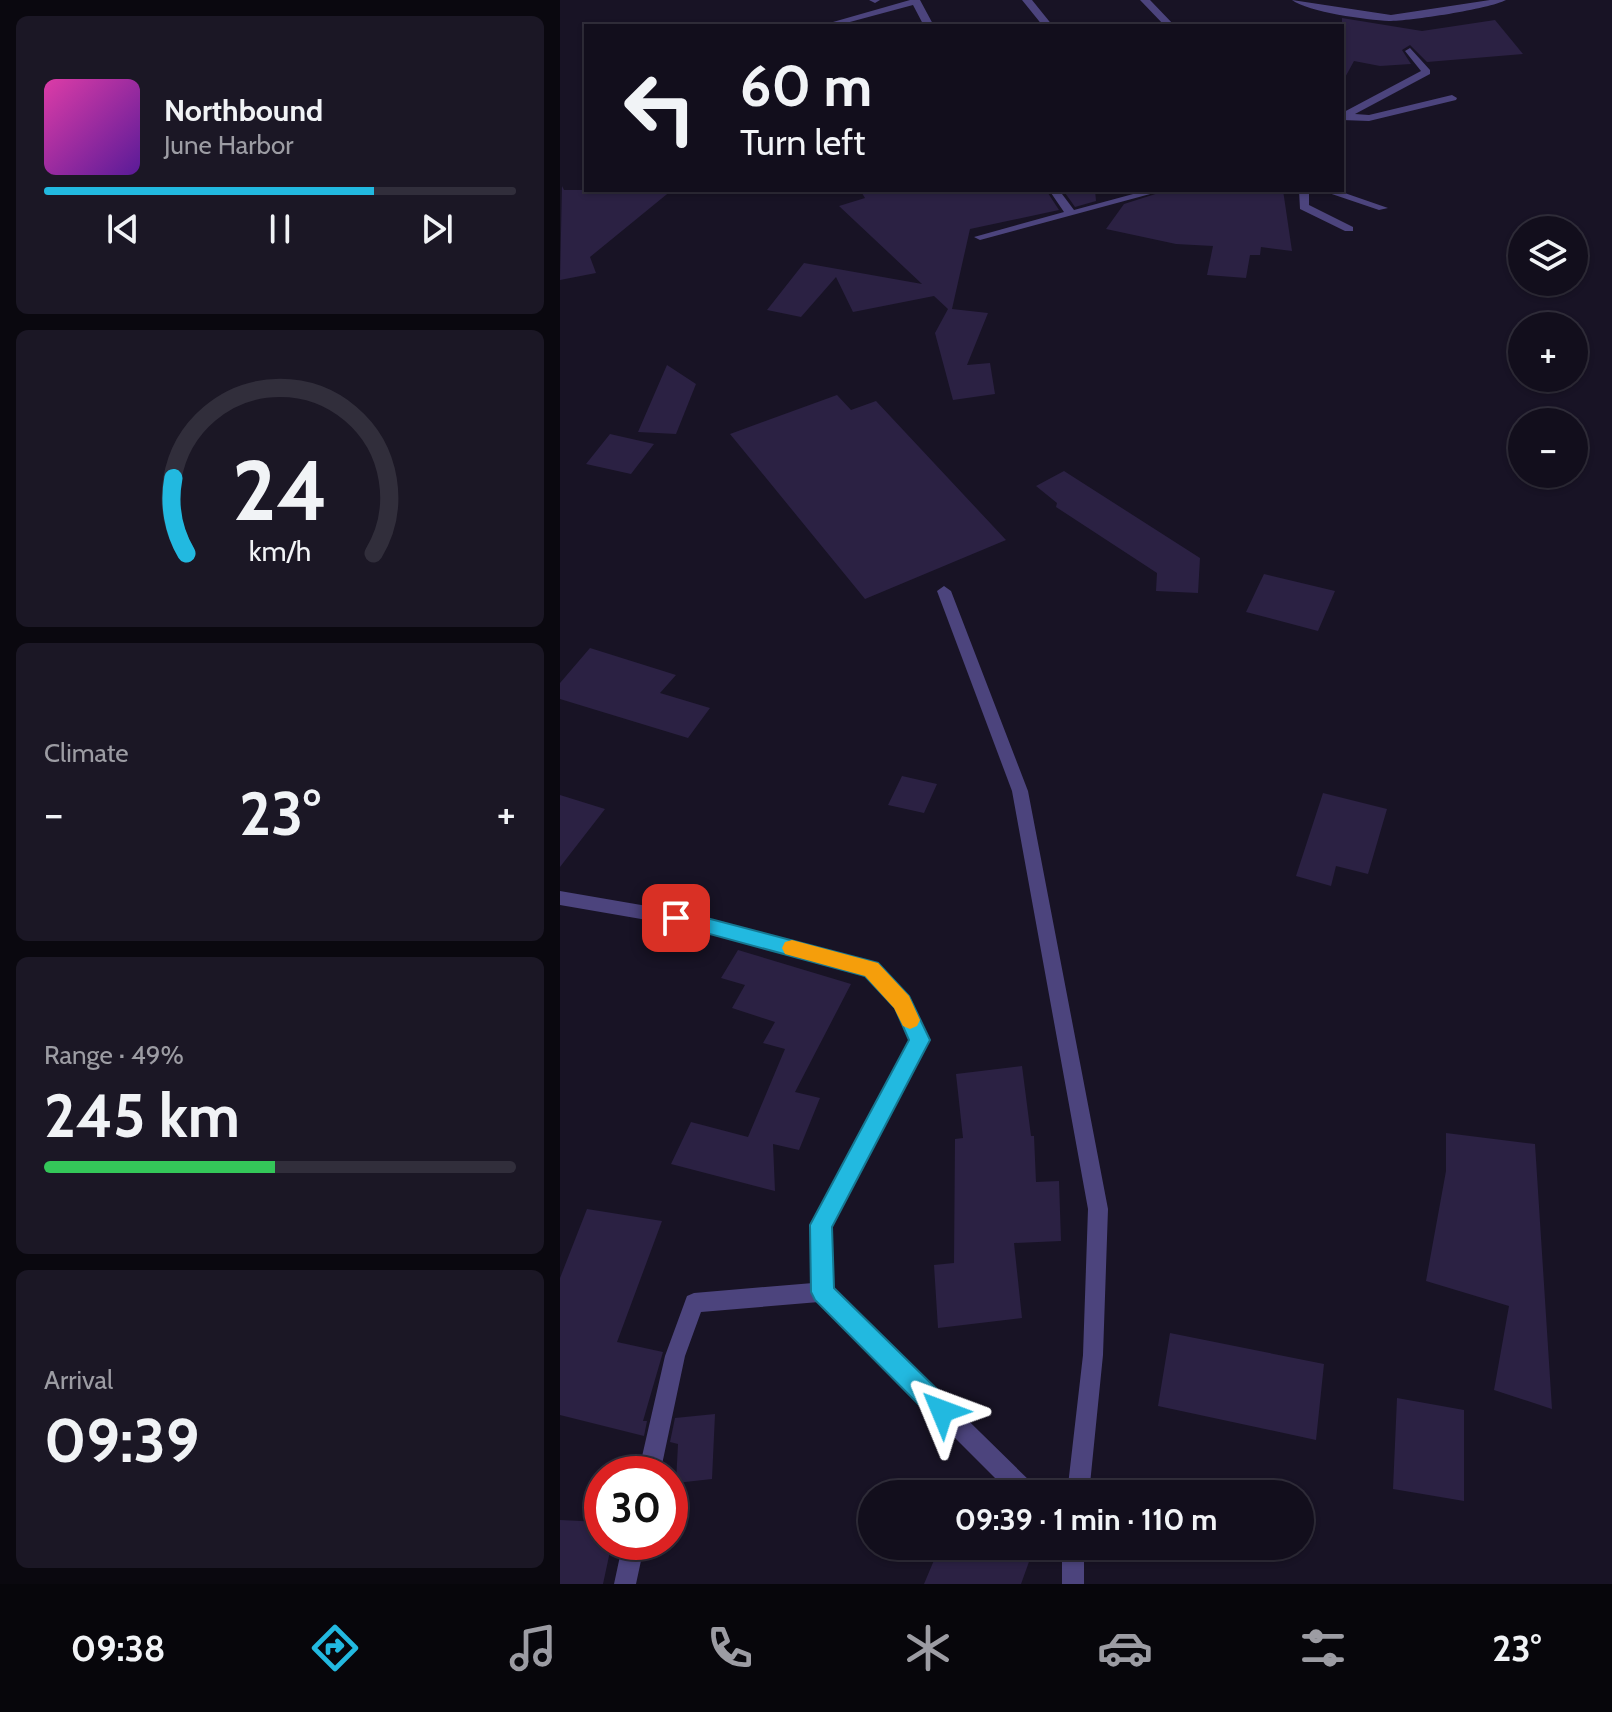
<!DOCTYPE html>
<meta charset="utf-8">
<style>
:root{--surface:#120e1c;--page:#1b1725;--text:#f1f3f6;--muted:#9c9ca3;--line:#312e3b;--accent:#22b9e0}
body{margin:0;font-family:Cabin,sans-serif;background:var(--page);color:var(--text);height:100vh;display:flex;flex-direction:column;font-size:30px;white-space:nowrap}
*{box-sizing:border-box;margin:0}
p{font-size:26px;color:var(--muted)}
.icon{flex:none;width:44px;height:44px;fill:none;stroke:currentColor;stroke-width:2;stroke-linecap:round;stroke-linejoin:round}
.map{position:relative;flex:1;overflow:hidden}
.side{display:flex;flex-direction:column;gap:16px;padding:16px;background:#0a080f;width:560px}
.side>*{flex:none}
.top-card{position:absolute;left:24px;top:24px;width:760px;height:168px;border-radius:0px;box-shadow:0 2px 6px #0004,0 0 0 2px var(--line);background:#120e1c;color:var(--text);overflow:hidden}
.tools{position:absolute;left:948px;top:216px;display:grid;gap:16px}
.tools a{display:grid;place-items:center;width:80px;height:80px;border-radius:50%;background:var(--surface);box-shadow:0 2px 6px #0004,0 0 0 2px var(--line);font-size:40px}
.speed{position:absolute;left:24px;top:1456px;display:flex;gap:16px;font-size:40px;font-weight:700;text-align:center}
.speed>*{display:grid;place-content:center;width:104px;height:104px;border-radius:50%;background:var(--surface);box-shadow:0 2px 6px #0004,0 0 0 2px var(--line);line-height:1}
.speed .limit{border:12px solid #d22;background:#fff;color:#111}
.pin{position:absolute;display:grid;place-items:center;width:68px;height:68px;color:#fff;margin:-34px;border-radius:16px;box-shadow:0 4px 12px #0006}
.me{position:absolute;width:88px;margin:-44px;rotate:314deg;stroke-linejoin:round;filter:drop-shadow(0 0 6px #0008)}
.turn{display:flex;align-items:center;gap:28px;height:168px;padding:0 24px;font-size:36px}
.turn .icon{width:104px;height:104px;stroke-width:2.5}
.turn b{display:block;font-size:56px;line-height:68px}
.big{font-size:60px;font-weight:700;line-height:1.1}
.side .card{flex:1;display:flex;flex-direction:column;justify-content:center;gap:12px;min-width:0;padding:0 28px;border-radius:12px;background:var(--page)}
.side .dial{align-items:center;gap:0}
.dial svg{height:208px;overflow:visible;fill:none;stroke:var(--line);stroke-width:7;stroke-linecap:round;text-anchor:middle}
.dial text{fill:var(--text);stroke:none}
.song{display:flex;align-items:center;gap:24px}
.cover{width:96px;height:96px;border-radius:12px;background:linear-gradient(135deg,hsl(320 70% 55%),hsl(270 70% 35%))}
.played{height:8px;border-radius:4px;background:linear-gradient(90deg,var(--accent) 70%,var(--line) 70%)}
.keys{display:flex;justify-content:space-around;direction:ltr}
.heat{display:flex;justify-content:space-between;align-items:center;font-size:44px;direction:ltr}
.charge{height:12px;border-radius:6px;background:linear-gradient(90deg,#34c759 49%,var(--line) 0)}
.trip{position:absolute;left:298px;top:1480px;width:456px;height:80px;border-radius:40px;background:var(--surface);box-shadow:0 2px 6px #0004,0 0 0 2px var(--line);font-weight:700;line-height:80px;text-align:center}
.tab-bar{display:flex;height:128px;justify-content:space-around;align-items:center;background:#07060b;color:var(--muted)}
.tab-bar .icon{width:56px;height:56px}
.tab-bar .selected{color:var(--accent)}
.tab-bar b{font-size:36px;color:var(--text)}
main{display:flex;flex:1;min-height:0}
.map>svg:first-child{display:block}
.building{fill:#2b2143}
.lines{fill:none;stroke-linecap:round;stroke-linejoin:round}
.street{fill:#4c447d;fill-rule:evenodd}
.route{fill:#22b9e0;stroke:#167892;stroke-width:2}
.slow{fill:#f59e0b}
</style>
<main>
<section class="side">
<div class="card">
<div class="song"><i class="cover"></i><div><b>Northbound</b><p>June Harbor</p></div></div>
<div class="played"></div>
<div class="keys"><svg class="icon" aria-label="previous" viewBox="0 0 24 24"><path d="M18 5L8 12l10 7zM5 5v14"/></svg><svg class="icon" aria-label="pause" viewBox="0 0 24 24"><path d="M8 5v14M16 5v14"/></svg><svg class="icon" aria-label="next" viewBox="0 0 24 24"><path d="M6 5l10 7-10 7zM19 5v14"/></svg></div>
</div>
<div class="card dial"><svg viewBox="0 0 100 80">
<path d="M14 69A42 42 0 1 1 86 69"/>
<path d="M14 69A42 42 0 0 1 9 40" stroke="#22b9e0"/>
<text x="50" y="56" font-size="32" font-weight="700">24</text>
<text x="50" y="72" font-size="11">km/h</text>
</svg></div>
<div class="card"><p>Climate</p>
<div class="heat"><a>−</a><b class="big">23°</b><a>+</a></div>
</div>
<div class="card"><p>Range · 49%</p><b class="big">245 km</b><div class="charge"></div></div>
<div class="card"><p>Arrival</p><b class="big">09:39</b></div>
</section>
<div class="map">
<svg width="1052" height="1584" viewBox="0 0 1052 1584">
<rect width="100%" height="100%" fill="#181325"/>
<!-- building -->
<path class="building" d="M782,18L862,31L935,20L963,54L867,62L850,45L842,50L851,64L820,66L794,61L782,83Z
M2,186L4,190H112L30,257L36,273L0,280Z
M300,190H486L499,210L410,229L392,309L428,313L407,365L430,363L435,394L393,400L375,333L388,309L374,296L293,312L276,277L241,317L207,310L244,263L362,284L279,206L305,198Z
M503,190H535L536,201L515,207Z
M608,190H723L732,251L701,247L700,255H690L686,278L647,275L653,246L616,244L546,229L564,204Z
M107,365L136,384L116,434L78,432Z
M277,395L291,410L316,401L446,540L305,599L170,434Z
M50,434L94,444L71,474L26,464Z
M504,471L640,558L638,593L596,591L597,573L496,507L497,503L476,486Z
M704,574L775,591L758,631L686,612Z
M30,648L116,675L100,693L150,708L128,738L0,699V683Z
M342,776L377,784L364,813L328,805Z
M763,793L827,809L808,874L776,866L771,886L736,876Z
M0,795L45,809L0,867Z
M178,950L291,984L235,1092L260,1098L239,1150L213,1144L215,1191L111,1164L131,1122L188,1137L225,1049L203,1043L215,1022L172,1008L185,985L161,978Z
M462,1066L471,1136H474L476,1182L499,1181L501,1241L454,1243L462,1318L378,1328L374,1265L394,1263L395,1139L403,1138L396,1074Z
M886,1133L975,1144L992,1409L934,1390L949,1306L866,1281L886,1171Z
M27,1209L102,1221L57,1342L103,1352L83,1421H87L84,1436L0,1415V1278Z
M610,1333L764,1364L756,1440L598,1406Z
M837,1398L904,1410V1501L833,1489Z
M155,1414L152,1479L116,1483L118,1444L110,1442L115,1418Z
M0,1520L42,1522V1542H52L43,1584H0Z
M380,1546H441L470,1559L461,1584H364Z"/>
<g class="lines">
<!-- street -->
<path class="street" d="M309,0H320L315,3Z
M350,0H360L374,26H364L353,5L275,26H259Z
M462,0H472L493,26H483Z
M580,0H590L615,26H605Z
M732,0L831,15L930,0H946C929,9 850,21 829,21C807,20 748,12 732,0Z
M850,48L870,70V74L795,114L809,115L892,95L897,98L896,100L809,121L782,120V113L861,71L845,51Z
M489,190H499L514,210L588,190H605L420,240L414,237L504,212Z
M739,190H749V205L793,227V231H785L740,209Z
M760,190H776L828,208L819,210Z
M384,586L391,591L468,791L548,1209L543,1355L529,1494H507L523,1355L528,1209L452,791L377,591Z
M0,891L116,911L311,962L317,964L348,997L368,1040L271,1226L273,1288L475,1486L478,1494H451L259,1302L141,1312L125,1356L100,1474H78L105,1356L127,1296L134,1293L253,1283L251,1225L350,1040L335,1007L305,975L116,925L0,905Z
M63,1542H85L76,1584H54Z
M502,1546H524V1584H502Z"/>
</g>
<!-- route -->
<path class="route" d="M116,910L318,963L349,996L370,1040L272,1227L274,1288L390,1402L394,1411L390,1419L382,1423L373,1419L255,1300L251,1292L250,1225L349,1040L335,1008L305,976L109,923L106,918L109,912Z"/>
<!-- slow -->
<path class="slow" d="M232,940L318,963L349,996L360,1020L357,1026L350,1029L343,1026L334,1008L305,976L225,954L222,948L225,942Z"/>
</svg>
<div class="tools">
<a><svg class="icon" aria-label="layers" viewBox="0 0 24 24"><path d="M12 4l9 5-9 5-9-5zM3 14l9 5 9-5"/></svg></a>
<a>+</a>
<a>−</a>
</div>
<div class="speed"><div class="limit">30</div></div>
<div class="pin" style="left:116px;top:918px;background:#d93025"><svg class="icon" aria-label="arrive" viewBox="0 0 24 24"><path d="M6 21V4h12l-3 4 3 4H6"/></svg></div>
<svg class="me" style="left:382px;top:1411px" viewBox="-20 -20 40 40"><path d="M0-17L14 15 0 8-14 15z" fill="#22b9e0" stroke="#fff" stroke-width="4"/></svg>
<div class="trip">09:39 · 1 min · 110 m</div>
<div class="top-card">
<div class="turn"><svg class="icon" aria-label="left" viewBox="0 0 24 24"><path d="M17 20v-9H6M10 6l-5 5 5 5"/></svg><div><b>60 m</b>Turn left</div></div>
</div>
</div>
</main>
<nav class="tab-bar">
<b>09:38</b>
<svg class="icon selected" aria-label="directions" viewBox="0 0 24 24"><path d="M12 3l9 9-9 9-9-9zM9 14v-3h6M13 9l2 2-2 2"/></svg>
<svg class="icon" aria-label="music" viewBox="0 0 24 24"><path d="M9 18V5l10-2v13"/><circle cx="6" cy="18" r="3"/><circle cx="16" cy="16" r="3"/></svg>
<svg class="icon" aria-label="phone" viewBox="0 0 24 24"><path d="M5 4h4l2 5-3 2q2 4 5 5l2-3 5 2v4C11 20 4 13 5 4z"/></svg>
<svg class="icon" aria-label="climate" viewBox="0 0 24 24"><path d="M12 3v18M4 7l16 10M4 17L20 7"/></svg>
<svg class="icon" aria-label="car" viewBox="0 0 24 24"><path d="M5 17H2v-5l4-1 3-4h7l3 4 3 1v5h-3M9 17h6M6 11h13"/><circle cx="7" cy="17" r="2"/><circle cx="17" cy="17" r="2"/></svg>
<svg class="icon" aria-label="filters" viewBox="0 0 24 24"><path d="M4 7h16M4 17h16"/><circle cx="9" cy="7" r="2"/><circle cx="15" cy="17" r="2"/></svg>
<b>23°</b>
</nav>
